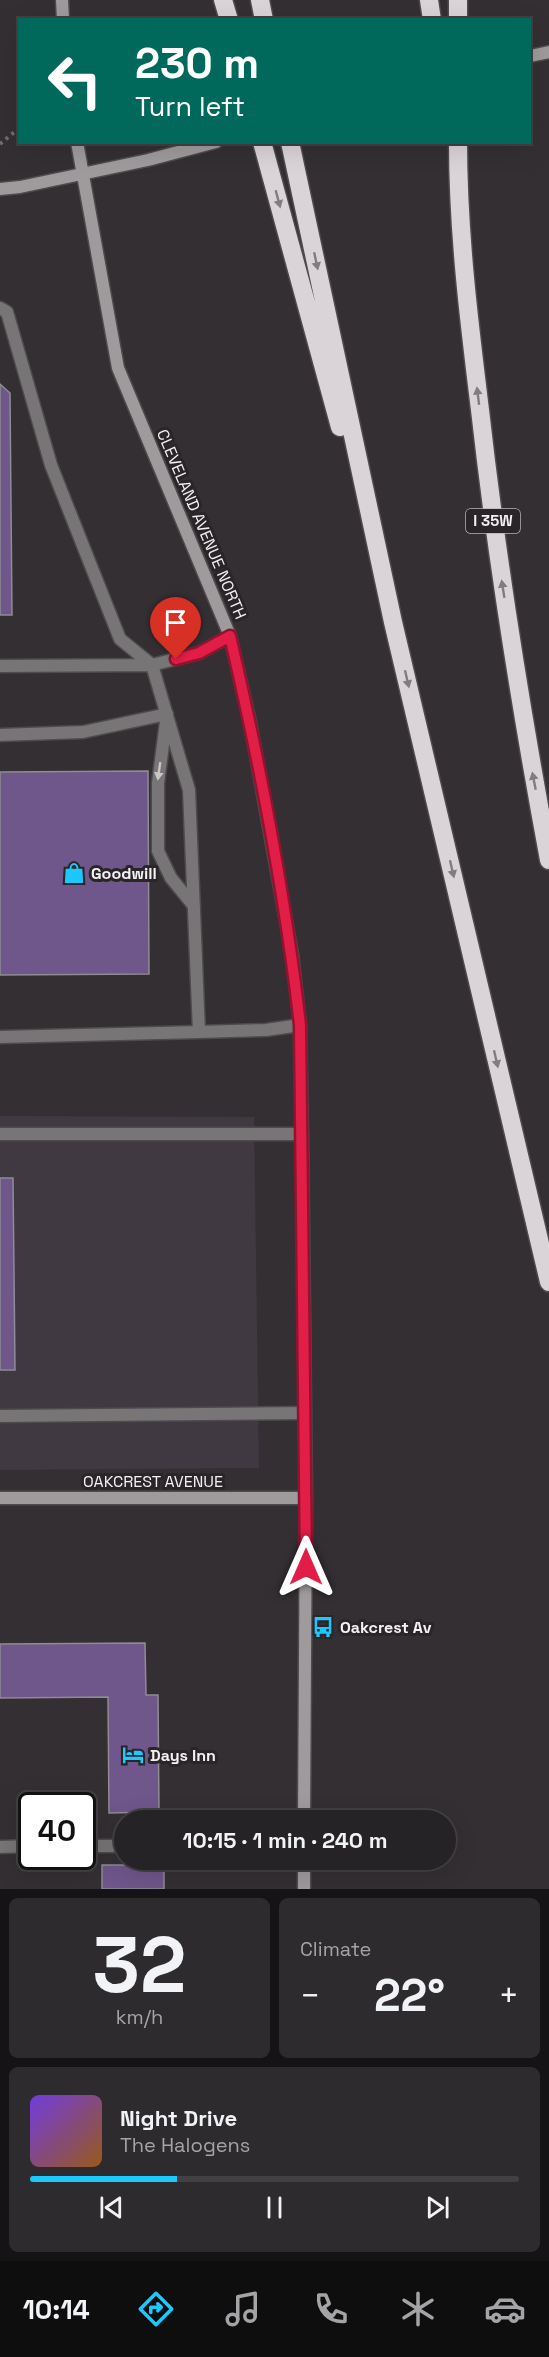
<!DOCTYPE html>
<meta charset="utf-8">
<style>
:root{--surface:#262326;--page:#2e2b2e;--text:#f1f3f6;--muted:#a4a4a7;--line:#424043;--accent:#1dc9fc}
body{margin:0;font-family:"Space Grotesk",sans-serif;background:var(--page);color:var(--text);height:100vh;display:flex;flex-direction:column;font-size:22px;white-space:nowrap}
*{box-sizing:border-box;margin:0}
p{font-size:20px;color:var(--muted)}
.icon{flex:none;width:33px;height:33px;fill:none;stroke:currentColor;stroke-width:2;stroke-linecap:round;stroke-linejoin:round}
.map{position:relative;height:1889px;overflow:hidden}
.sheet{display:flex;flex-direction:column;gap:9px;padding:9px;background:#151315;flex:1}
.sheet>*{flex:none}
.banner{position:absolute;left:18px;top:18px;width:513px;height:126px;border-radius:0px;box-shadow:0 6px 24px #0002,0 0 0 2px var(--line);background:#00695c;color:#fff;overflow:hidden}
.speed{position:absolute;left:18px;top:1792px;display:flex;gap:12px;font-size:30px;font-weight:700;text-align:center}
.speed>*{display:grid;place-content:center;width:78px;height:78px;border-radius:50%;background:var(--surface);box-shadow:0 6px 24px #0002,0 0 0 2px var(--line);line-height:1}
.speed .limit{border:3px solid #111;border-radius:9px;background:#fff;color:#111}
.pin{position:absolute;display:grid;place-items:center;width:51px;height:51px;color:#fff;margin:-62px -26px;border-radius:50% 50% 50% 0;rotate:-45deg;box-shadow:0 0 6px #0007}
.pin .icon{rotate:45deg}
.me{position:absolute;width:66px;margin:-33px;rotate:0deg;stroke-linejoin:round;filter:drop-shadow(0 0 4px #0008)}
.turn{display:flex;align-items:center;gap:21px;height:126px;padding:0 18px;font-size:27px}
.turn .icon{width:78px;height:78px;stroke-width:2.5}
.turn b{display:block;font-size:42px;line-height:51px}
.big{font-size:45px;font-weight:700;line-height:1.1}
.sheet .tile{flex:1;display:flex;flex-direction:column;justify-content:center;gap:9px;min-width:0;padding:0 21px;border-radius:9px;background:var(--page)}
.sheet .dial{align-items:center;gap:0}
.dial b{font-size:78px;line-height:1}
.song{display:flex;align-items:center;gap:18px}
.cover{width:72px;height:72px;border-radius:9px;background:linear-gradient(135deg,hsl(260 70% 55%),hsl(30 70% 35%))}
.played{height:6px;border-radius:3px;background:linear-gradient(90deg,var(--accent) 30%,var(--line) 30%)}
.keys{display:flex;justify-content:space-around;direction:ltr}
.heat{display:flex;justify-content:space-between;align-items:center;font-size:33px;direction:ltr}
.sheet .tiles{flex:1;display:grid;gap:9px;grid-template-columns:1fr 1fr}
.tile:last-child{grid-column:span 2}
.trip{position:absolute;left:114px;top:1810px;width:342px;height:60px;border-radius:30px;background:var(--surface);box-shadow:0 6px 24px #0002,0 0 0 2px var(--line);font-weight:700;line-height:60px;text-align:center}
.dock{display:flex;height:96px;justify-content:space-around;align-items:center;background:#0f0e0f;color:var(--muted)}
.dock .icon{width:42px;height:42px}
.dock .on{color:var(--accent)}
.dock b{font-size:27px;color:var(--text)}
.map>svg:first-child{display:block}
.built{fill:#413941}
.building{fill:#6f568b;stroke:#8f8c92;stroke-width:1.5}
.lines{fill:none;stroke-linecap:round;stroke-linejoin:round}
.lane-casing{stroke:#4e4a4e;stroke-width:15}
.secondary-casing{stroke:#4e4a4e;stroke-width:15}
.highway-casing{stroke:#4e4a4e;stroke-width:21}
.path{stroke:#706d70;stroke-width:4;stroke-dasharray:3 4.5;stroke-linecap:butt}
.lane{stroke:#777576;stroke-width:12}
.secondary{stroke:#9f9b9d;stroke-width:12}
.highway{stroke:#dad3d7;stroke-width:18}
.oneway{fill:#827c80}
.oneway2{fill:#c8c6c7}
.route-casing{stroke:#92132f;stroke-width:15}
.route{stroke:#e11d48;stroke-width:10}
.labels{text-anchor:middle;stroke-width:6;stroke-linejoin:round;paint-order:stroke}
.shield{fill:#292529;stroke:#b6b4b6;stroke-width:1.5}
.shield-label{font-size:15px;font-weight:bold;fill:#f3f1f3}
.street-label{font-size:16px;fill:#f3f1f3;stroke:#292529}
.poi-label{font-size:16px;font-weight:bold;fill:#f3f1f3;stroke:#292529;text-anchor:start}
</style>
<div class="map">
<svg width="549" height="1889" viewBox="0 0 549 1889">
<rect width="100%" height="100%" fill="#332f33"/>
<!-- built -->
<path class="built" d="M0,1116L254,1117L259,1468L0,1470Z"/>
<!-- building -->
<path class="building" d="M0,384L10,393L12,615H0Z
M148,771L149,974L0,975V772Z
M0,1178H13L15,1370H0Z
M145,1643L146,1695H158L159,1812L109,1813L108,1697L0,1698V1644Z
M102,1865H164V1889H102Z"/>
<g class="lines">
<defs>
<path id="lane" d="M0,308L7,312L51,465L120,639L152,665L189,790L199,1032L266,1030L300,1025
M0,666L152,665L199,653L230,636
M0,735L83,732L167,714L158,783V851L171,878L194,906
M0,1037L199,1032
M0,1134H302
M0,1416L305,1413
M82,1846H124
M0,1847L32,1846"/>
<path id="secondary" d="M62,0L63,20
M530,56L549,52
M77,142L118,368L230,636L250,722L292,954L300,1025L302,1134L306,1498L304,1821
M0,189L20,187L148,160L216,142
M0,1498H306
M304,1889V1860"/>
<path id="highway" d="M223,0L229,20
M260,0L264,20
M429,0L432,20
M458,0V20
M262,142L340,427
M290,142L393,622L549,1282
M458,142C458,232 469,321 480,410C497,561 521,710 549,860"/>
</defs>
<!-- lane casing -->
<use href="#lane" class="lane-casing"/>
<!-- secondary casing -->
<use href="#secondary" class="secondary-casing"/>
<!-- highway casing -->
<use href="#highway" class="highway-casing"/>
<!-- path -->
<path class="path" d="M0,144L18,129"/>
<!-- lane -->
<use href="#lane" class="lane"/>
<!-- secondary -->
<use href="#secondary" class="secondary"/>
<!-- highway -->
<use href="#highway" class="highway"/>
</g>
<!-- one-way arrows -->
<defs><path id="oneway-solid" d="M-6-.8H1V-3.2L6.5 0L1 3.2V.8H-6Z" transform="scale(1.5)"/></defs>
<g class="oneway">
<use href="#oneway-solid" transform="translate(278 199) rotate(75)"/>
<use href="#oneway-solid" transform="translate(316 261) rotate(78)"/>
<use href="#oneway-solid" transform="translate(478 396) rotate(-97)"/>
<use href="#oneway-solid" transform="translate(503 589) rotate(-99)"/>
<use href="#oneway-solid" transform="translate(407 679) rotate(77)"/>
<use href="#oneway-solid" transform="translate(534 781) rotate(-101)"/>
<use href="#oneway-solid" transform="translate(452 869) rotate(77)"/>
<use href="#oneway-solid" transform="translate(496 1059) rotate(77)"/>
</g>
<use class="oneway2" href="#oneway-solid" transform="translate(159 771) rotate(98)"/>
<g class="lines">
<defs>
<path id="route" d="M176,659L199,653L230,636C260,764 285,894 300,1025L306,1567"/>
</defs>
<!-- route casing -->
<use href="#route" class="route-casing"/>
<!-- route -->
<use href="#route" class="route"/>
</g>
<!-- icons -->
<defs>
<symbol id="shop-bare" viewBox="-9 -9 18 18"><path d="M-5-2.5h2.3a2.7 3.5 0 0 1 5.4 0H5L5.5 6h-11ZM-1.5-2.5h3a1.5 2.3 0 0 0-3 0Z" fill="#1dc9fc" stroke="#292529" stroke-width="2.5" paint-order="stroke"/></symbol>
<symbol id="bus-bare" viewBox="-9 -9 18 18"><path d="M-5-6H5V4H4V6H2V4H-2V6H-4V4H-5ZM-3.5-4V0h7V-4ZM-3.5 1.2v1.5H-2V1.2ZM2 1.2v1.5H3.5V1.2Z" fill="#1dc9fc" stroke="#292529" stroke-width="2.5" paint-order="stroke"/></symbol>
<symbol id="hotel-bare" viewBox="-9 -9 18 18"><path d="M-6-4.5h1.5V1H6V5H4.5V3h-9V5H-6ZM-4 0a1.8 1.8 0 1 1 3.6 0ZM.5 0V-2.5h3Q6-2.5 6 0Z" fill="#1dc9fc" stroke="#292529" stroke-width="2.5" paint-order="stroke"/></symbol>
</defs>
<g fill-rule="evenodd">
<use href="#shop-bare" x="59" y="858" width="30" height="30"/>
<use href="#bus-bare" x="308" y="1612" width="30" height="30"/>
<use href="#hotel-bare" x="118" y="1740" width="30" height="30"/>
</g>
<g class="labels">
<!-- shield labels -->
<rect class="shield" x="466" y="509" width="54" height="24" rx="4.5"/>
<g class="shield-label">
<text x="493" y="526">I 35W</text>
</g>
<!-- street labels -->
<g class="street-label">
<text transform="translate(202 524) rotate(67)" y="6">CLEVELAND AVENUE NORTH</text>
<text x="153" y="1487">OAKCREST AVENUE</text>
</g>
<!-- poi labels -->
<g class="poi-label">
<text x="91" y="879">Goodwill</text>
<text x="340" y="1633">Oakcrest Av</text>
<text x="150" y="1761">Days Inn</text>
</g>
</g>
</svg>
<div class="speed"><div class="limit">40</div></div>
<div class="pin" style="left:176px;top:659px;background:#d93025"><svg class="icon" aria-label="arrive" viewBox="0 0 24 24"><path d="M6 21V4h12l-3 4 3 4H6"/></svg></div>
<svg class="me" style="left:306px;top:1567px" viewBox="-20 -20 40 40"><path d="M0-17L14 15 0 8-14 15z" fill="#e11d48" stroke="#fff" stroke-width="4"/></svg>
<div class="trip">10:15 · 1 min · 240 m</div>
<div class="banner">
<div class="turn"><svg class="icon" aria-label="left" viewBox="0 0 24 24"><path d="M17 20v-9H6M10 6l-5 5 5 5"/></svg><div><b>230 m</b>Turn left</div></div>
</div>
</div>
<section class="sheet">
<div class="tiles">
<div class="tile dial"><b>32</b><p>km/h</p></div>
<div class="tile"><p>Climate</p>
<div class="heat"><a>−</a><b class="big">22°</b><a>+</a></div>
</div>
<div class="tile">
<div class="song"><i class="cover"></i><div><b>Night Drive</b><p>The Halogens</p></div></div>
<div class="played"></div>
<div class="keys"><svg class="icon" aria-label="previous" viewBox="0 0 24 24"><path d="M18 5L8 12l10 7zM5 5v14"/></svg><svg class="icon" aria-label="pause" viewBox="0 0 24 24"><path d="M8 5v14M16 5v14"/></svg><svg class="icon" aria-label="next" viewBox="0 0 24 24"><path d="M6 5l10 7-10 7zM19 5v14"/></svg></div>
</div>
</div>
</section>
<nav class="dock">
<b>10:14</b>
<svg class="icon on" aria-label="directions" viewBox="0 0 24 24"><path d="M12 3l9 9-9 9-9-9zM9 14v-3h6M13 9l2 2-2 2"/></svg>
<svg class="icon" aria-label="music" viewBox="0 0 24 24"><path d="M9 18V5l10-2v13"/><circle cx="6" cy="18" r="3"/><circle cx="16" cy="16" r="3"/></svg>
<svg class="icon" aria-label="phone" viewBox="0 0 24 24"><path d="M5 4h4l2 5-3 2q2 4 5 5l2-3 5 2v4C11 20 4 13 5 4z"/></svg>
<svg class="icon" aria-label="climate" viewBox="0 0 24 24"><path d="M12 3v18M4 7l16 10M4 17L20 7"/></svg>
<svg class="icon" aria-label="car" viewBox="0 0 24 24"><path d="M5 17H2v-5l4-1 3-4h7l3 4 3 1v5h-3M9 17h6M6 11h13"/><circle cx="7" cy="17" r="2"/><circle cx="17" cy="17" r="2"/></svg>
</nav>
